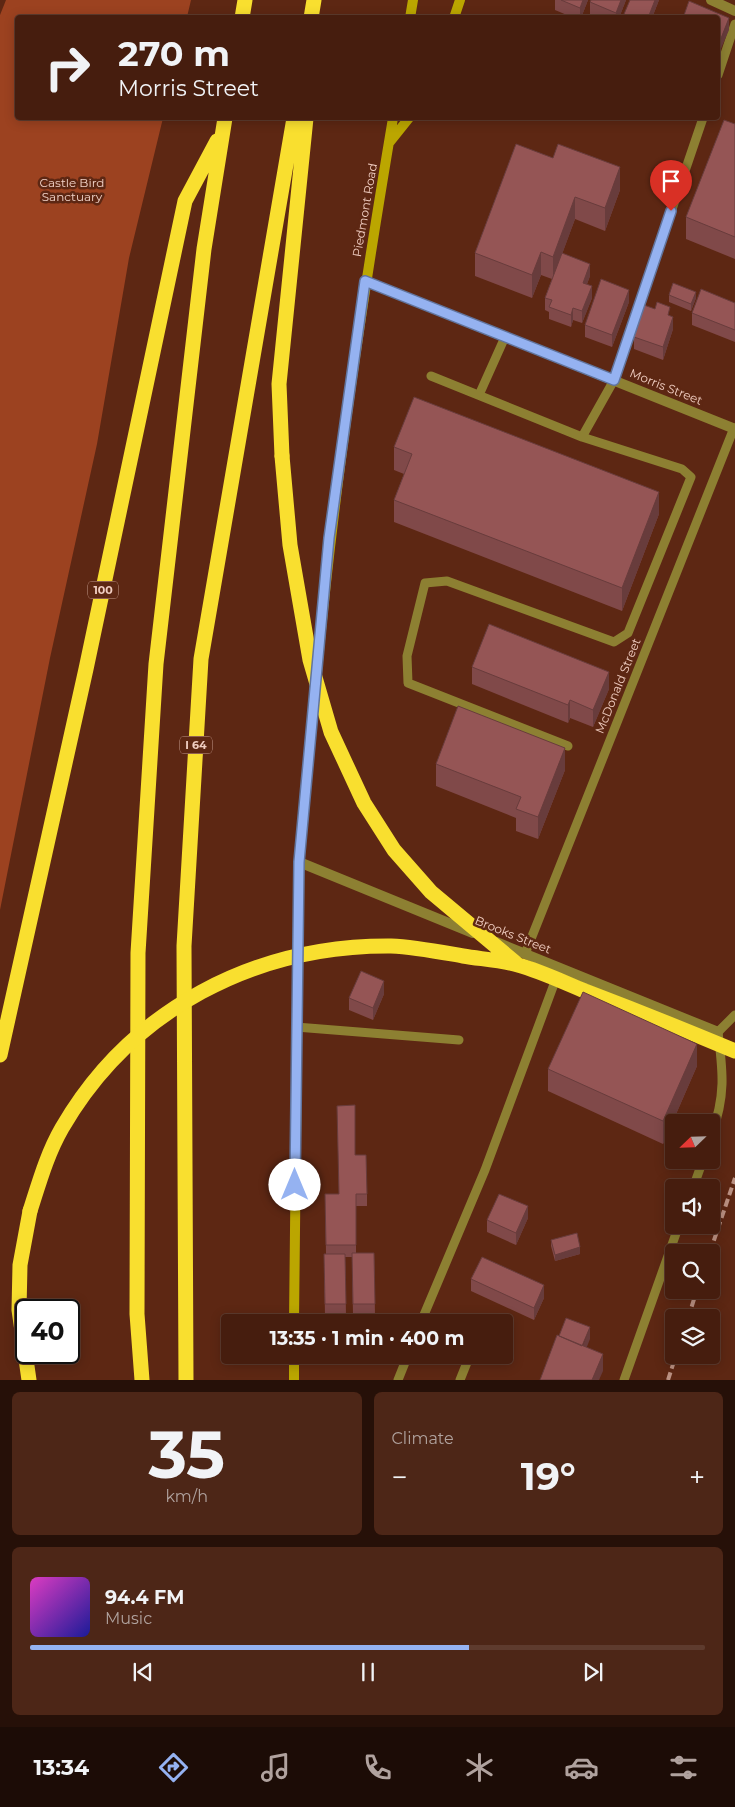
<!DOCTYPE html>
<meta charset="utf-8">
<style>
:root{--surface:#461d0e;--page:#4d2617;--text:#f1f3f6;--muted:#b0a29e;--line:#5e3b2e;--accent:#95b2f1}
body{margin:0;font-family:Montserrat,sans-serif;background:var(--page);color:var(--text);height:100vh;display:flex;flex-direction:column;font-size:19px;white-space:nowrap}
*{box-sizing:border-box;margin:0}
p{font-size:16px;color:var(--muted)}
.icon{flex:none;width:28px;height:28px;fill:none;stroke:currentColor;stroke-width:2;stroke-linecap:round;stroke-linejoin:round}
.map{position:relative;height:1380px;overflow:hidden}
.panel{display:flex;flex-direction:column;gap:12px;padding:12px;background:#261008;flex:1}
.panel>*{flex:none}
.banner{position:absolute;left:15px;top:15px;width:705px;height:105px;border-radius:5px;box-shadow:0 2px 12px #0003,0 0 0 1px var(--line);background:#461d0e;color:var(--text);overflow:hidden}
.needle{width:32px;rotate:247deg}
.fabs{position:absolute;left:665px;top:1114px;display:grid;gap:10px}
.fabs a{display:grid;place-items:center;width:55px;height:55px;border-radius:5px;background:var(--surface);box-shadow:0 2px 12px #0003,0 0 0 1px var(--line);font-size:25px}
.speed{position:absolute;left:15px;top:1299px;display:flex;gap:10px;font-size:25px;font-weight:700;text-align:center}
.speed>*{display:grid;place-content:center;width:65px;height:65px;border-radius:50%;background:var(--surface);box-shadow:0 2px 12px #0003,0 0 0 1px var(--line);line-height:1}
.speed .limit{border:2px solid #111;border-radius:8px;background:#fff;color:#111}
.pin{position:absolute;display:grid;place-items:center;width:42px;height:42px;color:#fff;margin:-51px -21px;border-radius:50% 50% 50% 0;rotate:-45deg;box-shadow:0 0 5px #0007}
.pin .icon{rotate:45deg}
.me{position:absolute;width:55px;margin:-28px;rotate:0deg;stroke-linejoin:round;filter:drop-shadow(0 0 4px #0008)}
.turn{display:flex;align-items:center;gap:18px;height:105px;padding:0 20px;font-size:22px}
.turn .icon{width:65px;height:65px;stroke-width:2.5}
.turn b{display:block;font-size:35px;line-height:42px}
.big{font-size:38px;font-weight:700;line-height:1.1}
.panel .card{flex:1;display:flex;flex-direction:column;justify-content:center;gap:8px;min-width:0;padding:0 18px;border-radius:8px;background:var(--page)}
.panel .dial{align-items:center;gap:0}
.dial b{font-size:65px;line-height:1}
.song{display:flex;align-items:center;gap:15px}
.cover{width:60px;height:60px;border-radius:8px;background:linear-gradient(135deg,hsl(310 70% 55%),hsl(240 70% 35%))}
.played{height:5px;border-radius:2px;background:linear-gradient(90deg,var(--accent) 65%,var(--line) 65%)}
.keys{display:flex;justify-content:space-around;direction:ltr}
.heat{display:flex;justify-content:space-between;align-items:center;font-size:28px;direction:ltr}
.panel .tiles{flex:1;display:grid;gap:12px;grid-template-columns:1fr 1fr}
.card:last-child{grid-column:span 2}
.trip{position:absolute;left:221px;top:1314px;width:292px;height:50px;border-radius:5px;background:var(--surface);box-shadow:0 2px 12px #0003,0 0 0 1px var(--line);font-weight:700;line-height:50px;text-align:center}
.tabs{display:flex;height:80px;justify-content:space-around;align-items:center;background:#1c0c06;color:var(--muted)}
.tabs .icon{width:35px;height:35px}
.tabs .active{color:var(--accent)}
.tabs b{font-size:22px;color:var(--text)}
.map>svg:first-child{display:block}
.forest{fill:#9c4220}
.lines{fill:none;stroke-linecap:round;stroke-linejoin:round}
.lane{stroke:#8d8032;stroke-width:9}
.street{stroke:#8d8032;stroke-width:10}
.secondary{stroke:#bba600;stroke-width:10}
.highway{stroke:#f9df2f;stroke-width:15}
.rail{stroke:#bb9182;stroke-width:4;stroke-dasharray:8 4;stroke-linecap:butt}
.highway-bridge{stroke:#f9df2f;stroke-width:15}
.wall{fill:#804949}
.shaded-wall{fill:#683c3c}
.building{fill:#955555;stroke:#683c3c}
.route-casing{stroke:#61749d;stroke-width:12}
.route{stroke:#95b2f1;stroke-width:9}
.labels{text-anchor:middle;stroke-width:5;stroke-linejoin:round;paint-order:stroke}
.shield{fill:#5d2713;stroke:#c59c8e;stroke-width:1}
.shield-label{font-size:11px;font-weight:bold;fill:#f1cec2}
.park-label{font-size:12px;fill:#f1d2c7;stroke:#5d2713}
.street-label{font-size:12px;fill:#f1cec2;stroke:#5d2713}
</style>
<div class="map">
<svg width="735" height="1380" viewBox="0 0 735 1380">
<rect width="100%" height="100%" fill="#5d2713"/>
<!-- forest -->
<path class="forest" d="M6,0H191L187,17L18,18V118H163L129,258L97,444L50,658L0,910V15Z"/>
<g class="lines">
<!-- lane -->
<path class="lane" d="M718,75L735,24
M431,376L582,437
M479,395L505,337
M568,746L408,683L407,656L425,583L447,581L614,642L628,633L691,477L682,469L582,437L614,380L703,118
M525,954L734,428
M296,1027L459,1040
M711,1136C726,1096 723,1072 718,1032L735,1015
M693,1188L703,1160
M421,1322L485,1170L557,976
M483,1322H484
M398,1380L408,1355
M460,1380L470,1355
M624,1380L679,1225"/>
<!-- street -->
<path class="street" d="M711,0L735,11
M365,281L735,429
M299,862L473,933
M496,942L718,1032"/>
<!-- secondary -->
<path class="secondary" d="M410,18L413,0
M454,18L460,0
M389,143L409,118
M317,672C334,486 362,302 393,118
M294,1322L299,862L315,687
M294,1380V1355"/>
<!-- highway -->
<path class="highway" d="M242,18L245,0
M311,18L314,0
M282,456L279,384L306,118
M0,1055L86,669L185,201L217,141
M29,1380L19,1310L20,1265L30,1211
M142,1380L137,1314L138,953L156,664L204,249L225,118
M186,1380L184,946L201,659L294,118"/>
<!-- rail -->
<path class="rail" d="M710,1252L735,1178
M688,1318L697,1290
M668,1380L676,1355"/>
<!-- highway-bridge -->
<path class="highway-bridge" d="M282,456L290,545L310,660L331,732L364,803L394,850L431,892L517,964
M30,1211C39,1183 47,1154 62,1128C131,1009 255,945 391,946C415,947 440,952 463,956C481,959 500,960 518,965C540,971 563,982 585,991C635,1010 685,1030 735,1051"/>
</g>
<!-- wall -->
<path class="wall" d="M555,0H588L581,18H574L555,10Z
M626,0L619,18H598L590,14V2Z
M659,0L652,18H624V14Z
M735,124V259L686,239V217Z
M516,144L620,190L605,231L575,219L562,254L590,276L587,284L592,298L582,323L573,320L571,327L549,319V312L545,310V298L552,279L541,275L532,298L475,276V253Z
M669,295L696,298L691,311L669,302Z
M629,302L612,347L585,337V325Z
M735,303V342L692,325V313Z
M655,309L670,316L673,329L663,360L634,349V337Z
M394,447L659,514L622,611L394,522V500L404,474L394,470Z
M472,667L609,689L593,727L570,718L568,723L472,684Z
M436,764L565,770L538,839L516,831V818L436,786Z
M384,994L373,1020L349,1010V998Z
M697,1066L663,1144L548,1091V1069Z
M355,1155L367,1194V1206H356V1253H374L375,1316H353L352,1257H345L346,1316L325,1317L324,1254H326L325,1194H339Z
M528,1218L516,1245L487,1232V1220Z
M551,1240L580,1254L555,1261L551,1246Z
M471,1279L544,1298L534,1320L471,1291Z"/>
<!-- shaded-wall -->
<path class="shaded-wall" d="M583,0H588L581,18H580V8Z
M621,0H626L619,18H616V13Z
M655,0H659L652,18H648Z
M729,18V30L720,51V60L718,66V46Z
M620,167V190L605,231V208Z
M575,197V219L553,279V257Z
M541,252V275L532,298V275Z
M590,264V276L583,295V283Z
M592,286V298L582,323V311Z
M629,290V302L612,347V335Z
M696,292V298L691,311V304Z
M573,308V320L571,327V315Z
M673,317V329L663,360V347Z
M659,492V514L622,611V588Z
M609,672V689L593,727V710Z
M570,700V718L568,723V705Z
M565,748V770L538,839V817Z
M384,981V994L373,1020V1008Z
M697,1044V1066L663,1144V1121Z
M528,1206V1218L516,1245V1233Z
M580,1247V1254L555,1261V1255Z
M544,1285V1298L534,1320V1308Z
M590,1327V1339L581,1362V1350Z
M603,1354V1371L599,1380H592Z"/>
<!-- building -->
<path class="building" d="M561,0H583L580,8Z
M591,0H621L616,13L590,2Z
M630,0H655L648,18H632L624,14Z
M689,1L729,18L718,46V18H683Z
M718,47L720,48L718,54Z
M724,120L735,124V237L686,217Z
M516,144L553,158L558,144L620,167L605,208L575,197L553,257L541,252L532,275L475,253Z
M562,253L590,264L583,283L592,286L582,311L573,308L571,315L549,307L552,300L545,298Z
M601,279L629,290L612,335L585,325Z
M673,283L696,292L691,304L669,295Z
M701,289L735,303V330L692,313Z
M657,302L670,307L668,315L673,317L663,347L634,337L644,305L655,309Z
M414,397L659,492L622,588L394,500L412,454L394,447Z
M489,624L609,672L593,710L570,700L568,705L472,667Z
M458,706L565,748L538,817L516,809L521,797L436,764Z
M361,971L384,981L373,1008L349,998Z
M583,992L697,1044L663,1121L548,1069Z
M355,1105V1155H366L367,1194H356V1245H326L325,1194H339L337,1106Z
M499,1194L528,1206L516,1233L487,1220Z
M577,1233L580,1247L555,1255L551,1240Z
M352,1253H374L375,1304H353Z
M324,1254H345L346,1304H325Z
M482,1257L544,1285L534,1308L471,1279Z
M566,1318L590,1327L582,1346L559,1336Z
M557,1335L603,1354L592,1380H540Z"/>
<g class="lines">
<defs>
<path id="route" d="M295,1185L299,862L329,538L365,281L614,380L671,211"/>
</defs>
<!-- route casing -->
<use href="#route" class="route-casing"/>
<!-- route -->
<use href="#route" class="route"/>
</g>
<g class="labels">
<!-- shield labels -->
<g class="shield">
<rect x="88" y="581.5" width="30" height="17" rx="4"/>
<rect x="180" y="736.5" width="32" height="17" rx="4"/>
</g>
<g class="shield-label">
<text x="103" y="594">100</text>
<text x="196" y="749">I 64</text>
</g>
<!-- park labels -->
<g class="park-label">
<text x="72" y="187">Castle Bird<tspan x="72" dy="14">Sanctuary</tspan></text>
</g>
<!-- street labels -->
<g class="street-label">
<text transform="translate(365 210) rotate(-80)" y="4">Piedmont Road</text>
<text transform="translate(666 387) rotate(22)" y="4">Morris Street</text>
<text transform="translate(618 686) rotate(-68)" y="4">McDonald Street</text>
<text transform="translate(513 935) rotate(22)" y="4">Brooks Street</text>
</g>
</g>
</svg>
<div class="fabs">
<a><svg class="needle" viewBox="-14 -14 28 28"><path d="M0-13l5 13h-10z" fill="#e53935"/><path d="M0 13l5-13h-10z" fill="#b0a29e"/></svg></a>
<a><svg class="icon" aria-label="sound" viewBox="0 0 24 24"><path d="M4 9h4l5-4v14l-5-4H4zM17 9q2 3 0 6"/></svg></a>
<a><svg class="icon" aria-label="search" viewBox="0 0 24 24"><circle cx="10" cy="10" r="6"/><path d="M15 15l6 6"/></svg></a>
<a><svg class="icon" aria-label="layers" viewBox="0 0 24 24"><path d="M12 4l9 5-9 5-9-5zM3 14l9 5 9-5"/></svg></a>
</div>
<div class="speed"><div class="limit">40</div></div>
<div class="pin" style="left:671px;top:211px;background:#d93025"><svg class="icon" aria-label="arrive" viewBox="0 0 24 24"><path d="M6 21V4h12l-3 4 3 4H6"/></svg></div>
<svg class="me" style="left:295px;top:1185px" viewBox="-20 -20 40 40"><circle r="19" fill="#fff"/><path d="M0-13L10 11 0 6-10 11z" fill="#95b2f1"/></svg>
<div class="trip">13:35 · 1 min · 400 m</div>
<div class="banner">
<div class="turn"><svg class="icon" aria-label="right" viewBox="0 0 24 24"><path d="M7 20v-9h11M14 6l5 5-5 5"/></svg><div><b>270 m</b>Morris Street</div></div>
</div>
</div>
<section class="panel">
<div class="tiles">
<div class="card dial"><b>35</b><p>km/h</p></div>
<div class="card"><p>Climate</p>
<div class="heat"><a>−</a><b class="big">19°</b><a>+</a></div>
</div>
<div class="card">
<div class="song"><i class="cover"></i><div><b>94.4 FM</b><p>Music</p></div></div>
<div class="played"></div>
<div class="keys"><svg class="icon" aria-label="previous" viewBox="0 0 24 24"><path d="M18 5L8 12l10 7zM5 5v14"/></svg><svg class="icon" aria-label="pause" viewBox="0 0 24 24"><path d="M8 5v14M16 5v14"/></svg><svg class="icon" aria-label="next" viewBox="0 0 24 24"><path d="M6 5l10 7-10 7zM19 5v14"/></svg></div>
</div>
</div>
</section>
<nav class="tabs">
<b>13:34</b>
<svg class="icon active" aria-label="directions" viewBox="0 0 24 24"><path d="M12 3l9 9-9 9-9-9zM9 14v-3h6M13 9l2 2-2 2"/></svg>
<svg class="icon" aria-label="music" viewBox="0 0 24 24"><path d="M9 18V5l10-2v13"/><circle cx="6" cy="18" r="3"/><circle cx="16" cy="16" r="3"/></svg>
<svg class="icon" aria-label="phone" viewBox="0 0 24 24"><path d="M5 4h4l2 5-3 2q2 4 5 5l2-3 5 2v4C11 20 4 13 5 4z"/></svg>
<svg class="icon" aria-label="climate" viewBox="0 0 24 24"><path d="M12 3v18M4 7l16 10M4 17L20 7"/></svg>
<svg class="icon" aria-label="car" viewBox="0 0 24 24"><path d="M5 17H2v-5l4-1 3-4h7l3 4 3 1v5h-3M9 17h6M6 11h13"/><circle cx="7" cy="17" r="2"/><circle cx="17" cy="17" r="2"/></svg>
<svg class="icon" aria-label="filters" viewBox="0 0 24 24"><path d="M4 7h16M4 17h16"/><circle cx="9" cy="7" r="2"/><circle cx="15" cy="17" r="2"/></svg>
</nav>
